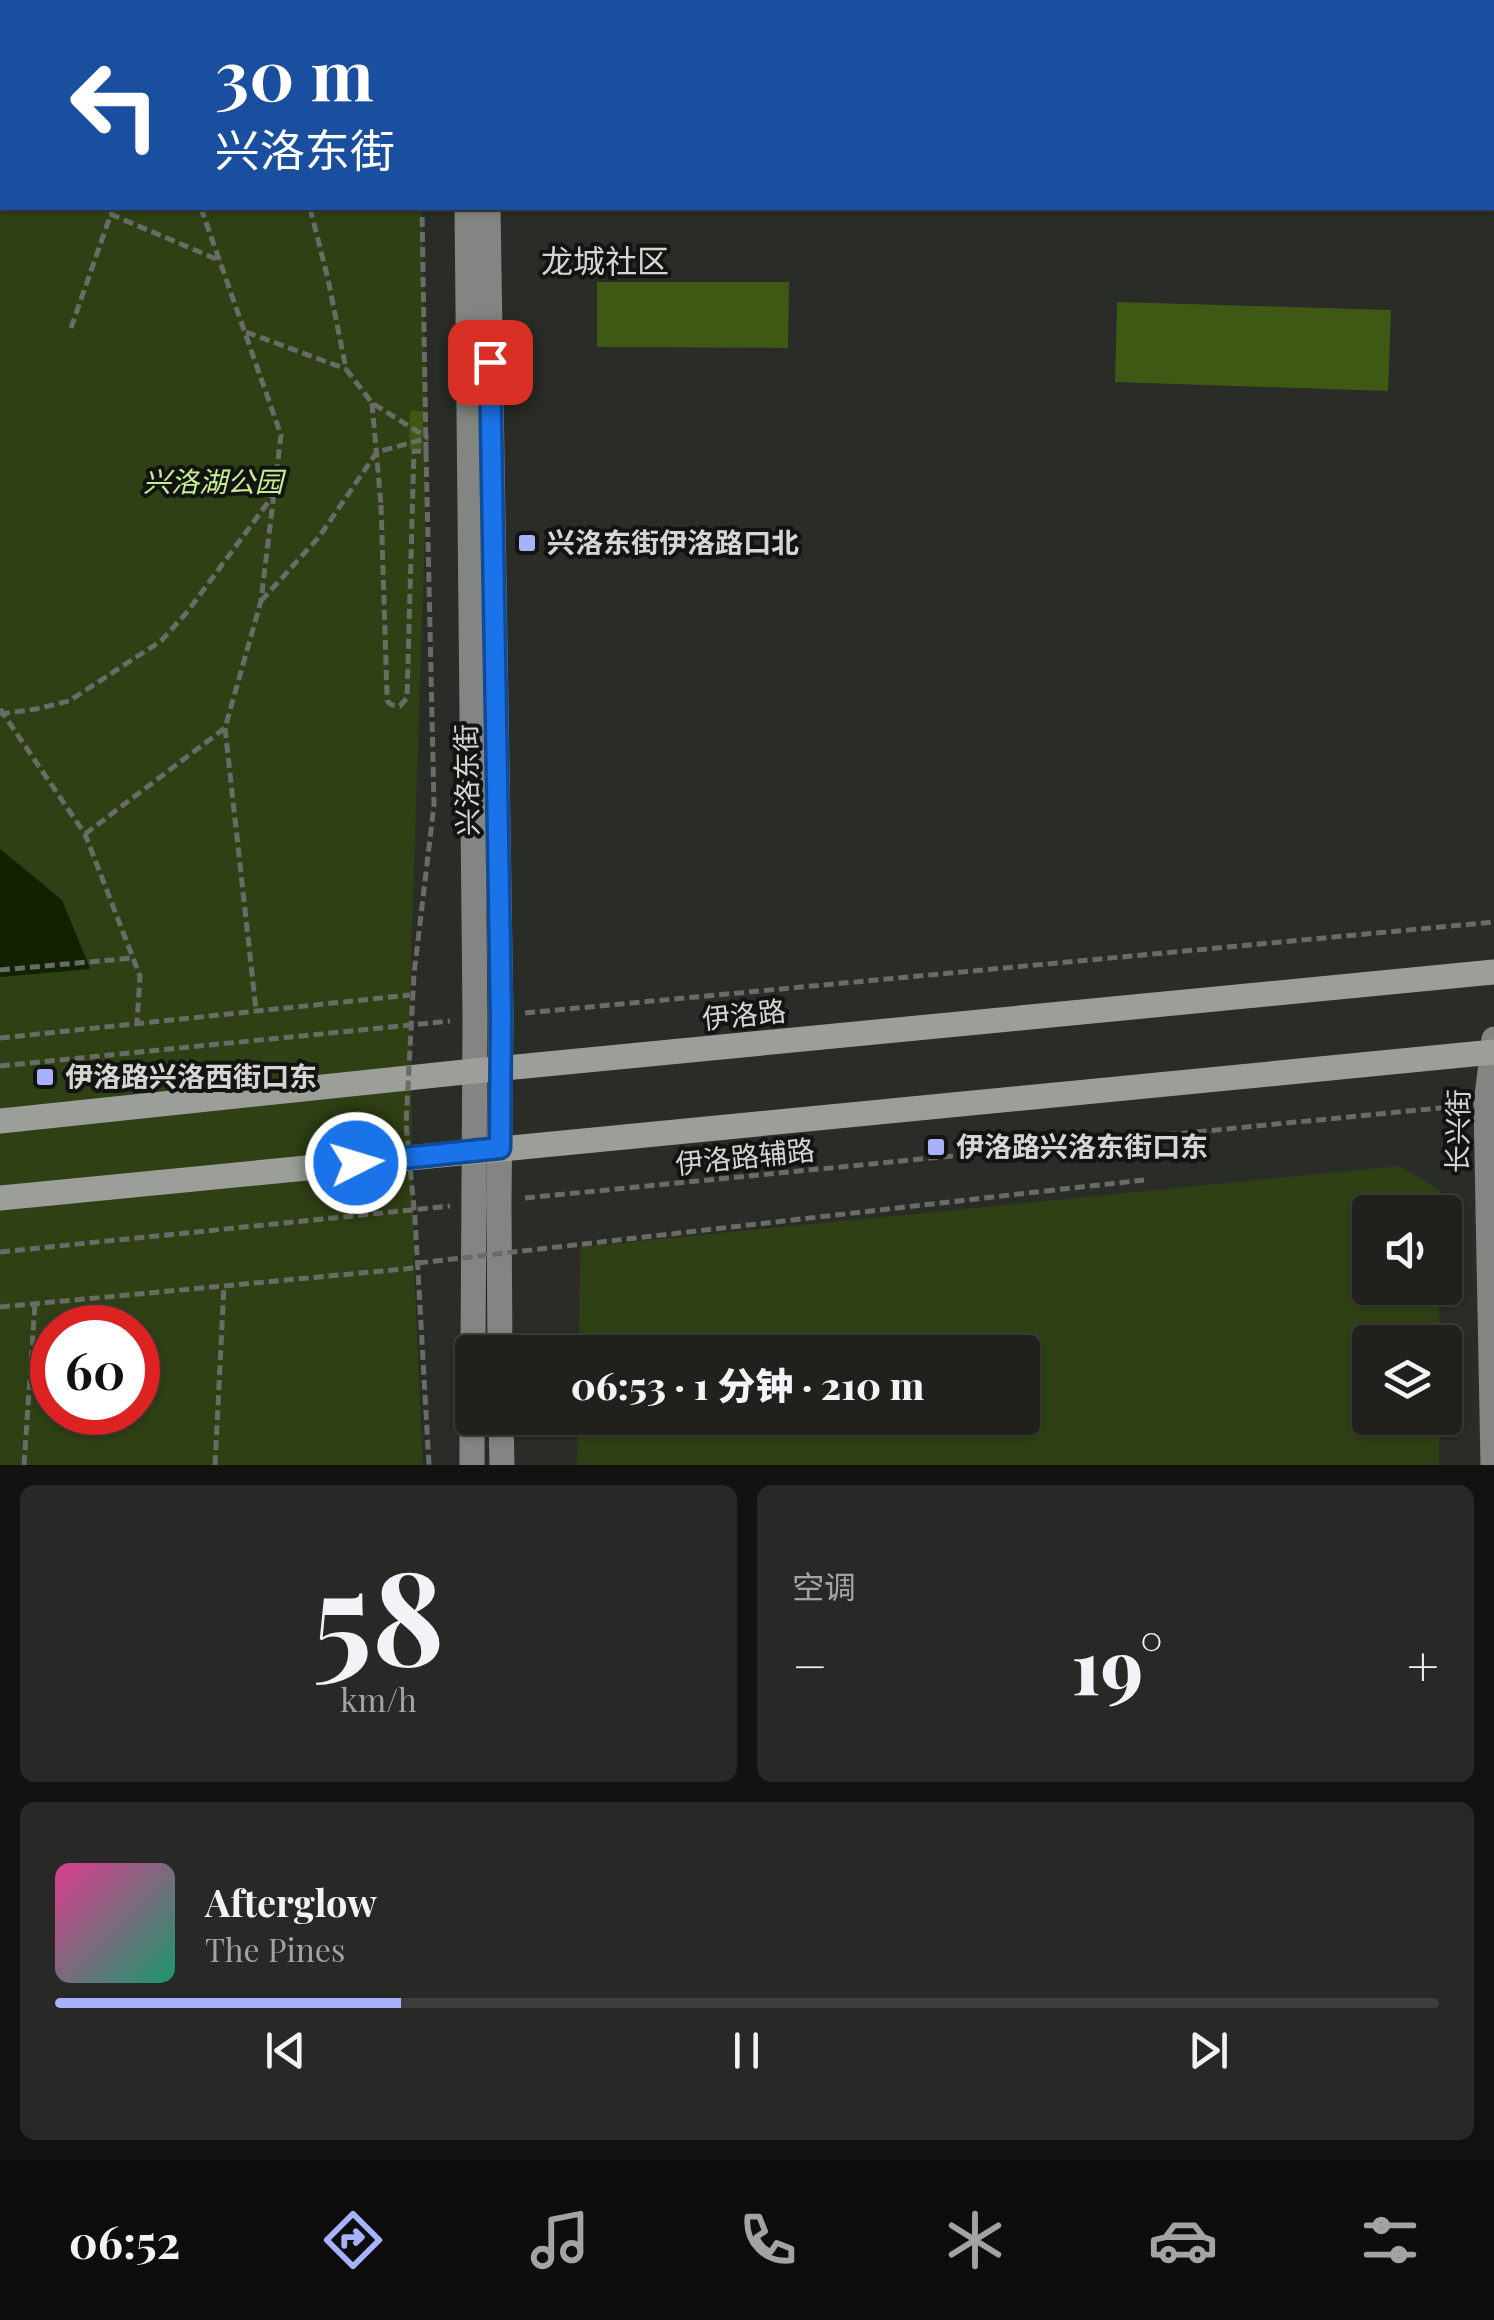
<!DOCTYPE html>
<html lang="zh">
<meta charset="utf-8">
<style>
:root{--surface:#20211d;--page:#282926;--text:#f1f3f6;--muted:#a2a3a4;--line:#3d3e3b;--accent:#a7b1fc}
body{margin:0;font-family:"Playfair Display","Noto Sans SC",serif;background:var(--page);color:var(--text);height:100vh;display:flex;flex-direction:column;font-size:38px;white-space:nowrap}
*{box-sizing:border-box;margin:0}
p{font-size:32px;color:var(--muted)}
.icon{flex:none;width:55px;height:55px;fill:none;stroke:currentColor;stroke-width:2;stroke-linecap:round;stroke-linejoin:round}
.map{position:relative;height:1465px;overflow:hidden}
.panel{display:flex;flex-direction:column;gap:20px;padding:20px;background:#121210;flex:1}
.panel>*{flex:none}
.banner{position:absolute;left:0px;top:0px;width:1495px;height:210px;box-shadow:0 2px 8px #0004,0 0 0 2px var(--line);background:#1a4fa0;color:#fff;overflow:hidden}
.fabs{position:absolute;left:1352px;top:1195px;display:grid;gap:20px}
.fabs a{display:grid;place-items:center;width:110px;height:110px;border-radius:10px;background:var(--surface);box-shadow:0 2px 8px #0004,0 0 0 2px var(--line);font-size:50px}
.speed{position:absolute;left:30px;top:1305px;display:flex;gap:20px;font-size:50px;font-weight:700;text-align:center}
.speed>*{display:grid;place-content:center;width:130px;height:130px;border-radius:50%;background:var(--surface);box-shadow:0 2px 8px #0004,0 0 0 2px var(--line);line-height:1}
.speed .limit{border:15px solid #d22;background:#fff;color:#111}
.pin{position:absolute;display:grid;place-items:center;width:85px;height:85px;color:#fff;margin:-42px;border-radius:20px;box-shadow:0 5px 15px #0006}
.me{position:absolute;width:110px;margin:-55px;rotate:85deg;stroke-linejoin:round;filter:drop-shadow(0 0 8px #0008)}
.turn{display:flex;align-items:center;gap:35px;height:210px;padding:0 50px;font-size:45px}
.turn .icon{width:130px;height:130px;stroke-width:2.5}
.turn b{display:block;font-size:70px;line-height:85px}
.big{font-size:75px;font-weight:800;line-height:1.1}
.panel .widget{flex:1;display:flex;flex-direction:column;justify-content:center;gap:15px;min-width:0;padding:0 35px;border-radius:15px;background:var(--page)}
.panel .dial{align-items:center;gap:0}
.dial b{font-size:130px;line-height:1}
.song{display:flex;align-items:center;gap:30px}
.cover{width:120px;height:120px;border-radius:15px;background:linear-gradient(135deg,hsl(330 70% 55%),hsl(160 70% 35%))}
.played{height:10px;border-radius:5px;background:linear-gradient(90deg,var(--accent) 25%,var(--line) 25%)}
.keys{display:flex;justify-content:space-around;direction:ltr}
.heat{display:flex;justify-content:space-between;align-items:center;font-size:55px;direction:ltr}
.panel .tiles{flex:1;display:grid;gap:20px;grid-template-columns:1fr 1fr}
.widget:last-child{grid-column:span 2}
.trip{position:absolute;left:455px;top:1335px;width:585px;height:100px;border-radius:10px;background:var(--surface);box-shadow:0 2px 8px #0004,0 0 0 2px var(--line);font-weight:800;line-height:100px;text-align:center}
.tabs{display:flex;height:160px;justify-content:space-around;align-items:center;background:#0d0d0c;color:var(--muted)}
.tabs .icon{width:70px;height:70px}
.tabs .selected{color:var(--accent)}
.tabs b{font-size:45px;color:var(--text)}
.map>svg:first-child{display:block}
.green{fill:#2f4014;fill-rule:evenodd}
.water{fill:#142100}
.building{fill:#3f5914}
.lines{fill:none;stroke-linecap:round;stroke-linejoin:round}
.path{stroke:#696b66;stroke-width:5;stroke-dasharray:10 5;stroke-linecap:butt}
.secondary{stroke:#838582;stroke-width:25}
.primary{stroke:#9c9e99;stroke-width:25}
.path-bridge{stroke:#696b66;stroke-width:5;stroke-dasharray:10 5;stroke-linecap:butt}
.route-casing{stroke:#114b97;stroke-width:25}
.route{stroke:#1a73e8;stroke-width:18}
.poi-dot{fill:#a7b1fc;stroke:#131412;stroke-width:4}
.labels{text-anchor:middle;stroke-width:8;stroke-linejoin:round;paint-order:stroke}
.park-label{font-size:28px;font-style:italic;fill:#c5ef90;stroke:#131412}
.poi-label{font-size:28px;font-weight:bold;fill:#d5d6d3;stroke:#131412;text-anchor:start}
.street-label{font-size:28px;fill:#d5d6d3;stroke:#131412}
.quarter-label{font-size:32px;fill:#d5d6d3;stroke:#131412}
</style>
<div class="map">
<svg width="1494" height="1465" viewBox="0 0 1494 1465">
<rect width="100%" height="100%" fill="#2a2c27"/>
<!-- green -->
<path class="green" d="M0,0H417V2H2V208H422L428,438L410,995L414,1268L423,1465H0V977L90,968L62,900L0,849ZM52,1328H138V1412H52Z
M1399,1166L1440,1190V1212H1370V1288H1439V1342H1370V1418H1439V1465H577L578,1418H1022V1352H579L580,1247Z"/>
<!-- water -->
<path class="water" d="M0,849L62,900L90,969L0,977Z"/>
<!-- building -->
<path class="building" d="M597,282H789L788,348L597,347Z
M1117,302L1391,310L1388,391L1115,382Z
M410,411H423L422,450L409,449Z"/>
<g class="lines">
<!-- path -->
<path class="path" d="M207,0L209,2
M419,0V2
M55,2L56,0
M156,2V0
M0,122L2,117
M201,208L281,435L261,601L225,728L256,1010
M310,208L328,279L346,369L372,403L428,438
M110,214L221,261
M71,328L113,208
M246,332L346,369
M372,403L381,505
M261,601L319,537L377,452L428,438
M0,709L85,834L140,976L137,1023
M0,714L36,709L69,701L161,641L188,611L272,497
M85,834L225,728
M0,970L133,958
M525,1013L1494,922
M0,1038L410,995
M0,1066L450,1021
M1045,1191L1144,1180
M525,1198L1460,1106
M0,1252L450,1206
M0,1307L414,1268
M24,1465L35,1304
M215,1465L224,1286"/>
<!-- secondary -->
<path class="secondary" d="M465,0V2
M485,0V2
M467,208L475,1018L473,1352
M488,208L501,1016L499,1201L500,1352
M501,1418L502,1465
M472,1465V1361
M1493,1465L1486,1104L1494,1039"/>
<!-- primary -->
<path class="primary" d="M0,1121L474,1071L1494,972
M0,1198L1494,1052"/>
<!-- path-bridge -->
<path class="path-bridge" d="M426,452L434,805L414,974L406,1124L415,1219L429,1465
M381,505L387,695L388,702L392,705L400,706L407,698L414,451L426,452L422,208
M418,1263L1045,1191"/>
</g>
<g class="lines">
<defs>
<path id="route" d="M356,1163L500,1148L501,1016L490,362"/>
</defs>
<!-- route casing -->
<use href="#route" class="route-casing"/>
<!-- route -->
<use href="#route" class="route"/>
</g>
<!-- markers -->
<g class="poi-dot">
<rect x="517" y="533" width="20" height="20" rx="5"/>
<rect x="35" y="1067" width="20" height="20" rx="5"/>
<rect x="926" y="1137" width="20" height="20" rx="5"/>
</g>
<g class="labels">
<!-- park labels -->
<g class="park-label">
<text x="213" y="492">兴洛湖公园</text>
</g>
<!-- poi labels -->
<g class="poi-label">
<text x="547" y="553">兴洛东街伊洛路口北</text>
<text x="65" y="1087">伊洛路兴洛西街口东</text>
<text x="956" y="1157">伊洛路兴洛东街口东</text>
</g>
<!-- street labels -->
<g class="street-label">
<text transform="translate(467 780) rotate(-91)" y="10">兴洛东街</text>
<text transform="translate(744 1015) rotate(-6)" y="10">伊洛路</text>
<text transform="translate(1458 1131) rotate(-89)" y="10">长兴街</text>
<text transform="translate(745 1157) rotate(-6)" y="10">伊洛路辅路</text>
</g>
<!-- quarter labels -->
<g class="quarter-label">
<text x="605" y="273">龙城社区</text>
</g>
</g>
</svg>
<div class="fabs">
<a><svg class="icon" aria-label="sound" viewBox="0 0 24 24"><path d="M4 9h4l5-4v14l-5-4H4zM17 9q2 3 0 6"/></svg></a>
<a><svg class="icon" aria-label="layers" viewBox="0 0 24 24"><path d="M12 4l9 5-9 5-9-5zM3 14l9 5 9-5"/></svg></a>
</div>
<div class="speed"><div class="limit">60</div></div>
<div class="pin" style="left:490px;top:362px;background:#d93025"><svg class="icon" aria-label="arrive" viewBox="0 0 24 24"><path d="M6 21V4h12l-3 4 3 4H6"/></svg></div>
<svg class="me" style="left:356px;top:1163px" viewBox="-20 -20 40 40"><circle r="17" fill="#1a73e8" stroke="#fff" stroke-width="3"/><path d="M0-11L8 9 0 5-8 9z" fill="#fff"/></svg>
<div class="trip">06:53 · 1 分钟 · 210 m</div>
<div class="banner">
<div class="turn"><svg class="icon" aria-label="left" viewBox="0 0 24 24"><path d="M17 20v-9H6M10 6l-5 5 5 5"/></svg><div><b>30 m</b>兴洛东街</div></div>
</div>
</div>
<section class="panel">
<div class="tiles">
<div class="widget dial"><b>58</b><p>km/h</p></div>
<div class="widget"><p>空调</p>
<div class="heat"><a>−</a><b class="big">19°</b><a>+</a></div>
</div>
<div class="widget">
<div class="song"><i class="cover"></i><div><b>Afterglow</b><p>The Pines</p></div></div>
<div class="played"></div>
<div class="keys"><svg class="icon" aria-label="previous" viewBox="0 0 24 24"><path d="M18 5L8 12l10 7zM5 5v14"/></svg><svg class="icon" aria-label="pause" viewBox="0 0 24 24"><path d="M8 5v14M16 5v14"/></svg><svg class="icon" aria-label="next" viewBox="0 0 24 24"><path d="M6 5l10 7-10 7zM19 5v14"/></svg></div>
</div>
</div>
</section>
<nav class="tabs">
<b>06:52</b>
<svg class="icon selected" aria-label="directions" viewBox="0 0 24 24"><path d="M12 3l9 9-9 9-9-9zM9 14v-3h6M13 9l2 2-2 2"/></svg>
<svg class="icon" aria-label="music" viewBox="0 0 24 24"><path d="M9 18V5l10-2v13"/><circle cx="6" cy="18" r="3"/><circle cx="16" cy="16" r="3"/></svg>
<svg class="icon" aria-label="phone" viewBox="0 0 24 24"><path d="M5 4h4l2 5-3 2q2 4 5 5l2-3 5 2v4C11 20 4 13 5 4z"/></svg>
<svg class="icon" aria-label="climate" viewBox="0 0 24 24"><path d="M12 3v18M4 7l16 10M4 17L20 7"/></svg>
<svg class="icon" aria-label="car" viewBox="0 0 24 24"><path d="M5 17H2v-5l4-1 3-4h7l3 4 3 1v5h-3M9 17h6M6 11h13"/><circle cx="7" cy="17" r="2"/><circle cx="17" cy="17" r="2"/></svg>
<svg class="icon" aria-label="filters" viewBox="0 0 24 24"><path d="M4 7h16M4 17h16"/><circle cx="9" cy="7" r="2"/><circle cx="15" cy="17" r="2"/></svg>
</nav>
